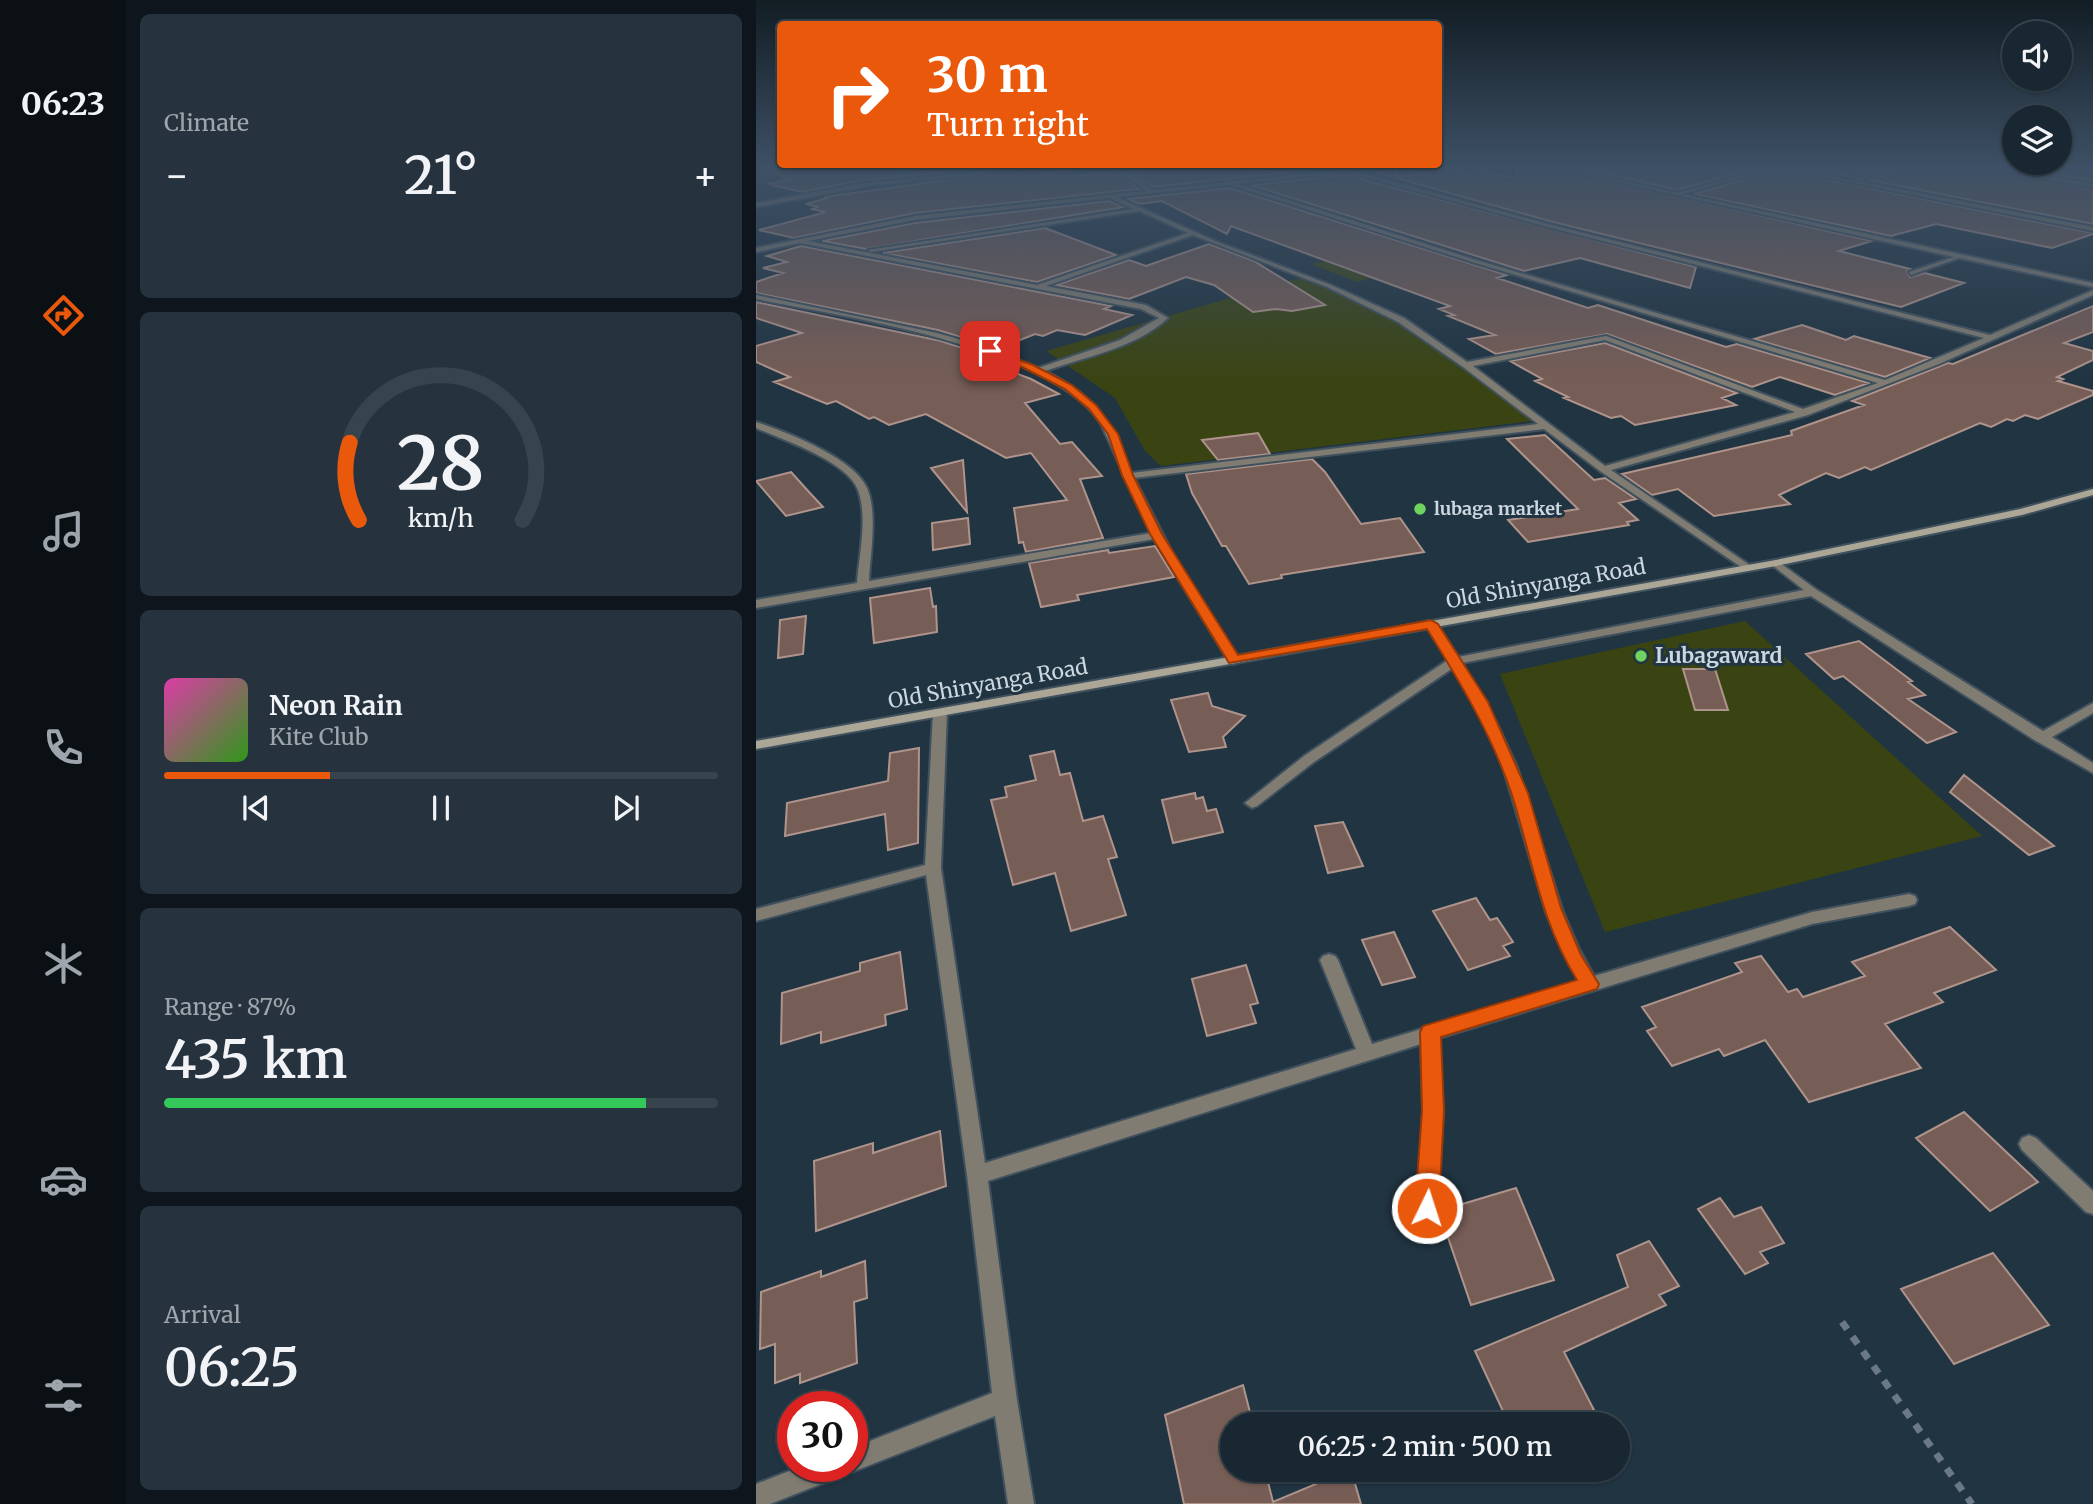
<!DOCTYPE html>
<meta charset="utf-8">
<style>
:root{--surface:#192732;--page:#26333e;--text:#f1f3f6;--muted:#9fa5ac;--line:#37444d;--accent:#ea580c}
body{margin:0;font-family:Merriweather,serif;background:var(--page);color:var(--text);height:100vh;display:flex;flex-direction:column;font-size:26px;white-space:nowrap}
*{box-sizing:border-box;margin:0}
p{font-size:23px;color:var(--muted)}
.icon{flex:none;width:38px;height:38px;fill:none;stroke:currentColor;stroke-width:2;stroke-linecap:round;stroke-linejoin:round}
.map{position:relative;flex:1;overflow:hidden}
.details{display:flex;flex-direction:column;gap:14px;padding:14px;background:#0e151c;width:630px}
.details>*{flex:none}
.guide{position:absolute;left:21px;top:21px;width:665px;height:147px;border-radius:7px;box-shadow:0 2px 5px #0004,0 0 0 2px var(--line);background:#ea580c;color:#fff;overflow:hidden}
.tools{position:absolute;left:1246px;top:21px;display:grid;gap:14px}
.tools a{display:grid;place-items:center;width:70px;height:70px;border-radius:50%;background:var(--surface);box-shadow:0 2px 5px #0004,0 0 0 2px var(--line);font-size:35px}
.speed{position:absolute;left:21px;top:1391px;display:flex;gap:14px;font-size:35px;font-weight:700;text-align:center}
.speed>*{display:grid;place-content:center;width:91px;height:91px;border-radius:50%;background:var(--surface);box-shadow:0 2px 5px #0004,0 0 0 2px var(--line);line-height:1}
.speed .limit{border:10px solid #d22;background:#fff;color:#111}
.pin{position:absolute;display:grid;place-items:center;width:60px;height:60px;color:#fff;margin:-30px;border-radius:14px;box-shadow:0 4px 10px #0006}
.me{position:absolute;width:77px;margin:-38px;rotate:4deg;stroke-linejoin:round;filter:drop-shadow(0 0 5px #0008)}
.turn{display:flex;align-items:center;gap:24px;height:147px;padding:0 35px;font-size:32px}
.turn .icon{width:91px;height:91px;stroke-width:2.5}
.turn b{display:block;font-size:49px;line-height:60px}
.big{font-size:52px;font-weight:600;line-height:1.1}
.details .widget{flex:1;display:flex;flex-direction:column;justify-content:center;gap:10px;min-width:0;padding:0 24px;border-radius:10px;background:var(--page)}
.details .dial{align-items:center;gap:0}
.dial svg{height:182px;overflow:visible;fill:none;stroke:var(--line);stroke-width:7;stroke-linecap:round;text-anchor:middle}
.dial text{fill:var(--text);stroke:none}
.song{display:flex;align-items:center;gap:21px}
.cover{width:84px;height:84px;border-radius:10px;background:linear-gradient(135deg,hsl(320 70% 55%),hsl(110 70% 35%))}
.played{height:7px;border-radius:4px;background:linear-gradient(90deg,var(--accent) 30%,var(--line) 30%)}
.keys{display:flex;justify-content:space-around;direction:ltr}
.heat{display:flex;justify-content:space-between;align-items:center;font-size:38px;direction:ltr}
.charge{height:10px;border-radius:5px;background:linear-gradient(90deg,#34c759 87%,var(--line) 0)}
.trip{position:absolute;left:464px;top:1412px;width:410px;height:70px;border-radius:35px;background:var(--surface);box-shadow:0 2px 5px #0004,0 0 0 2px var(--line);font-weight:600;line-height:70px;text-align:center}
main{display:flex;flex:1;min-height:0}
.menu{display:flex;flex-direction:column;width:126px;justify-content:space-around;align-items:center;background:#0a1014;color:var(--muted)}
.menu .icon{width:49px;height:49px}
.menu .selected{color:var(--accent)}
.menu b{font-size:32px;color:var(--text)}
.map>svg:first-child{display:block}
.green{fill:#3a4413}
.building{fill:#765d56;stroke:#af948c;stroke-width:2}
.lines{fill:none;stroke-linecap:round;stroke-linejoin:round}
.street-casing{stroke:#40515e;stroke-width:4}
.secondary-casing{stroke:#40515e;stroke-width:4}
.path{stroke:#6a7985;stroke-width:7;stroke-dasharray:9 9;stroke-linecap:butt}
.street{fill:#807c72;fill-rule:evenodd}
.secondary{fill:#aca696;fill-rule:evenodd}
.route{fill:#ea580c;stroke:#983908;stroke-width:2}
.poi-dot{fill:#6fd35f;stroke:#213442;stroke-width:2.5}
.labels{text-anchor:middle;stroke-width:6;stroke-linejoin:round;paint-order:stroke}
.far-poi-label{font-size:18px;font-weight:bold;fill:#ccd7e0;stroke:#213442;text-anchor:start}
.street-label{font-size:21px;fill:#ccd7e0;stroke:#213442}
.poi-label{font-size:21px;font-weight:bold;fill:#ccd7e0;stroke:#213442;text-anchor:start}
</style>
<main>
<nav class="menu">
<b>06:23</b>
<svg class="icon selected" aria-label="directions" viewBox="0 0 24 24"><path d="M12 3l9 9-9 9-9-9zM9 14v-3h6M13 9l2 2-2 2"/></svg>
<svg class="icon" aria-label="music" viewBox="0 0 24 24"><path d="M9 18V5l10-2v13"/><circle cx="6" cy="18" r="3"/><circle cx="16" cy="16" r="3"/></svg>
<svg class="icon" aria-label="phone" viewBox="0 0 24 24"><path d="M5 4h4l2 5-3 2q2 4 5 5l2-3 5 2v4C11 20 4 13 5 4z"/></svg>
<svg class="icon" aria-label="climate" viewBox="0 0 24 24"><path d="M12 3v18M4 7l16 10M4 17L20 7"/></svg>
<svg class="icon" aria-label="car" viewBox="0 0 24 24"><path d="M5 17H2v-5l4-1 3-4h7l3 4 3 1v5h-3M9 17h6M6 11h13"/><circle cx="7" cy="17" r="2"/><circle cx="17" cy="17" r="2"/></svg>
<svg class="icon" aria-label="filters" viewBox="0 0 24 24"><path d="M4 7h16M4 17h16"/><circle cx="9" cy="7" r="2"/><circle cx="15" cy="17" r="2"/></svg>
</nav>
<section class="details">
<div class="widget"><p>Climate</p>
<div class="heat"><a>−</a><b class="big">21°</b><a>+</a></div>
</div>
<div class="widget dial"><svg viewBox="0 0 100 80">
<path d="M14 69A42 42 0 1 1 86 69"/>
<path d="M14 69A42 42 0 0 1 10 35" stroke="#ea580c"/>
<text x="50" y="56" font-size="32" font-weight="700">28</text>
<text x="50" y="72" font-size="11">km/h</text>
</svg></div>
<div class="widget">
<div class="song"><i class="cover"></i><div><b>Neon Rain</b><p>Kite Club</p></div></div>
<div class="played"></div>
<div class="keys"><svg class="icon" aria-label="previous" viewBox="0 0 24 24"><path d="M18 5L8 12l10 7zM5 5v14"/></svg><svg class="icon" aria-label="pause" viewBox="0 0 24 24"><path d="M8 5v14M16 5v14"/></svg><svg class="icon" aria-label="next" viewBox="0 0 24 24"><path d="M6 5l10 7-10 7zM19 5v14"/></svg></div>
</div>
<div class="widget"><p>Range · 87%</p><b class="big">435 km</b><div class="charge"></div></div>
<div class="widget"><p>Arrival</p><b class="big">06:25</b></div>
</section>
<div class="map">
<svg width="1337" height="1504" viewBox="0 0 1337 1504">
<rect width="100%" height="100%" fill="#213442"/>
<!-- green -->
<path class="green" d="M604,253L643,270L601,282L555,264Z
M551,276L629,312L785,420L405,466L389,451L359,398L290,351Z
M989,621L1226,836L849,932L744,674Z"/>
<!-- building -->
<path class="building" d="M19,168H134L147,177L108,180L46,192L12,184L35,179L19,174Z
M150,168H226L162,175Z
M279,168H290V173L313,170L320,176L359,171L383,189L159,213L38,238L3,230L70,212L55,209L63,207L50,204L71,198L68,197Z
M383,168H573L397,187L372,170Z
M604,168H640L641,177L696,168L713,173L727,171L760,178L761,168H797L1116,241L1083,251L1154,269L1151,271L1154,277L1169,273L1208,283L1145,307L797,222Z
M824,168H1000L921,190Z
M1050,168H1125L1097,178Z
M1147,168H1234L1337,190V224L1113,180Z
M1310,168H1337V181L1294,173Z
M1022,170L1337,233V234L1296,248L1180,224L1135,236L938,194Z
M590,175L940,267L934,288L824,258L768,271L495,185Z
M474,188L751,275L741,278L832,308L842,305L970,347L981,344L1113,383L1079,395L1024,377L996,387L851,334L740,354L713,339L739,335L692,316L698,315L683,309L694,306L475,226L471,234L406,201L384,204L371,199Z
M353,201L367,207L110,249L66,241L159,223Z
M289,228L360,255L281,282L127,253Z
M453,244L498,261L569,305L536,311L520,309L497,312L458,285L430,277L373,299L300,285L373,260L390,266Z
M45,246L355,306L348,309L376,315L329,335L301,330L287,336L279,334L242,349L182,330L0,293V282L27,273L7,268L31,262L11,256Z
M0,302L185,341L228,355L220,358L275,379L303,394L269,403L304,444L316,442L346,476L324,479L347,538L270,552L267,542L263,543L258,508L311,500L275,453L250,458L170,414L133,425L118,417L113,419L80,401L71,404L18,382L34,377L0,362V346L46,333L0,318Z
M1337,306V332L1308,343L1337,351V360L1301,377L1307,379L1302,381L1337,391V395L1282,419L1269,415L1257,421L1251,419L1235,427L1224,423L1115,470L1109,467L1083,478L1070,473L1023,495L1034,504L958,516L922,489L896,495L866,474L1036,435L1035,431L1108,405L1096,401L1192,363L1197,364Z
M1046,325L1090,340L1098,336L1174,358L1129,377L998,339Z
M849,343L981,393L966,398L980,405L879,425L865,416L855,418L808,398L812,397L779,381L786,379L754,361Z
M502,433L514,454L462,460L446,440Z
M789,435L838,480L849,478L880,499L863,503L882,520L871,522L873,525L772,542L752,520L822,509L751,439Z
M556,459L569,472L605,524L644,518L668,552L525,575L526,578L493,584L470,546H466L436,493L430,474Z
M207,460L211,512L175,468Z
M35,472L53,492L67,507L30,516L0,481Z
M212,518L214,544L177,550L176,523Z
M399,546L418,577L321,595L323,600L285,607L273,563L352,550L353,553Z
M174,588L177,607L180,606L181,632L118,643L114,598Z
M50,616L47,654L22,658L24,620Z
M1103,641L1156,681L1152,682L1169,695L1152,699L1200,732L1171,743L1087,676L1078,679L1050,654Z
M927,669H959L972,710H939Z
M452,693L456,706L489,716L467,737L470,747L433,752L415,700Z
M163,748L162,843L132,850L129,814L29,836L31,803L132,781L134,753Z
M298,751L304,775L314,773L327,821L347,816L361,857L352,859L370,915L315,931L299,873L257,885L235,800L251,797L249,787L280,780L274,756Z
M1208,775L1298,846L1273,855L1194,792Z
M439,793L440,799L447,797L451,811L460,809L467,832L417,843L406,800Z
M587,822L607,866L572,873L559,826Z
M720,898L734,920L741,918L757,942L747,946L754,956L712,970L677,911Z
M1194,927L1240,970L1178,993L1187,1002L1129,1024L1165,1068L1053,1102L1009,1040L968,1056L963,1049L916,1066L891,1031L900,1027L886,1007L986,972L979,963L1005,956L1032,992L1041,989L1047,997L1109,976L1096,962Z
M638,932L659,977L626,985L606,940Z
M144,952L151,1009L129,1015L130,1025L65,1043V1032L25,1044L26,993L104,971V963Z
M490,965L502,1003L494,1005L500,1023L451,1036L436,979Z
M1208,1112L1282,1182L1234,1211L1160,1138Z
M184,1131L190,1186L60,1231L58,1161L117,1143V1153Z
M760,1188L798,1280L715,1305L683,1211Z
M964,1198L978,1217L1005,1207L1028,1243L1004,1252L1012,1263L989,1274L942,1209Z
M893,1241L923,1286L903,1295L910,1305L808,1352L838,1410L805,1424H753L719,1351L872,1287L861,1255Z
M1237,1253L1293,1325L1198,1364L1145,1289Z
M109,1261L111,1298L98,1302L101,1363L44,1383V1374L19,1383V1344L4,1349L5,1292L65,1271V1277Z
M487,1385L497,1424H476V1470H509L517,1502L560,1484L556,1470H595L605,1504H428L409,1415Z"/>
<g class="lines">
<defs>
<path id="street" d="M137,168H144L161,178L255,168H277L108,187L0,207V203L108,183L155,179Z
M359,168H365L396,190L602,168L598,171L796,225L1234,335L1335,291L1337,290V295L1183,364L1052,415L855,470L995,566L997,568L991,571L844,471L788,429L378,478L423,566L484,660L478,664L472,660L398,539L0,608V600L101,583C103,554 112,518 102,490C91,461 27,440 0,428V422C31,432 98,458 111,488C122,513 114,555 113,581L395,533L344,422C292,346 89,317 0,299V295L181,333L230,347L282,368L364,340L403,318L385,309L44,243L0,252V248L159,216L390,191ZM590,172L792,227L1228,338L1129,380L720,260L482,184ZM474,185L716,262L1122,383L1047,409L850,336L711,362L648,318L575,285L459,241L361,197ZM353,198L377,209L112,250L115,252L383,211L432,233L281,285L52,241L159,220ZM437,235L571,287L642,322L707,367L782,424L375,473C352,419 343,398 289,371C329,357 380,348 412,318L390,305L290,286ZM849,340L1039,412L849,466L717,366Z
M810,168L921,193L1011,168H1021L927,194L1337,283V287L1203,258L1155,275L1153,272L1198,257L799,168Z
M1035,168L1099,181V179L1136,168H1145L1102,181L1337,227V231L1023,168Z
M1236,168H1249L1337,184V188Z
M1020,560L1061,590L1287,731L1337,703V713L1296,737L1337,763V773L1280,741L1055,596L706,663L741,724L761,767L807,912L823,949L838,976L1056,912L1153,894L1159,896L1161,900L1159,904L1153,906L1056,924L683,1038L687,1111L681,1208L678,1215L671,1217L664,1215L661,1208L667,1111L665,1044L232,1181L261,1400L278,1504H252L239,1416L96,1472L90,1470L88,1475L14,1504H0V1484L46,1466H96V1448L236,1393L211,1175L170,875L0,921V909L169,865L177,712L179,709H189L191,712L185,868L229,1163L600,1049L564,960L567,956L573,954L579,956L582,960L616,1044L823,981L806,949L790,912L747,767L728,724L697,668L558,762L501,806L496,808L489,803L548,756L692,660L669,624L671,621H679L702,657L1048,590L1016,565L1014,563Z
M1273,1135L1280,1138L1337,1191V1214L1330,1212L1266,1150L1263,1144L1266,1138Z"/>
<path id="secondary" d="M1337,489V495L1266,515L1020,566L0,749V741L1020,560L1264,509Z"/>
</defs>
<!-- street casing -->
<use href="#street" class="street-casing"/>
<!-- secondary casing -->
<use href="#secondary" class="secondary-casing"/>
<!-- path -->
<path class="path" d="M1086,1322L1216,1504"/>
<!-- street -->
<use href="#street" class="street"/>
<!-- secondary -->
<use href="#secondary" class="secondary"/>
</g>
<!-- sky -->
<linearGradient id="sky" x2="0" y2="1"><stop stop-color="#121d24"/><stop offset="0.44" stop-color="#3d5065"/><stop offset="1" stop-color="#3d5065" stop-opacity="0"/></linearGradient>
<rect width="1337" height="379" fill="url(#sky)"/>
<!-- route -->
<path class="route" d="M234,349L277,365L316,385L340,405L362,434L377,475L406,534L482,655L675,620L682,624L732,702L772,793L805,908L825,955L843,984L841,989L685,1037L688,1111L683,1208L679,1216L671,1219L663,1216L659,1208L666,1111L664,1032L667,1026L821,980C785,923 776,858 756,795C736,735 704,682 671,629L473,663L394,534L366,475L352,434L333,409L309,389L270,369L230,353V349Z"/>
<!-- markers -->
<g class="poi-dot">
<circle cx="664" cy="509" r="7"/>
<circle cx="885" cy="656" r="7"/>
</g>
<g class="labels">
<!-- far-poi labels -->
<g class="far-poi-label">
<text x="678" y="515">lubaga market</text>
</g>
<!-- street labels -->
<g class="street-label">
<text transform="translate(790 584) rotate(-10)" y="7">Old Shinyanga Road</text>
<text transform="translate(232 684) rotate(-10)" y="7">Old Shinyanga Road</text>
</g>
<!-- poi labels -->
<g class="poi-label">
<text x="899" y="663">Lubagaward</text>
</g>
</g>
</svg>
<div class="tools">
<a><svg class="icon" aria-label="sound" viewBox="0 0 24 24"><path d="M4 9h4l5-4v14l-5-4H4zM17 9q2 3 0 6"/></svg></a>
<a><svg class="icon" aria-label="layers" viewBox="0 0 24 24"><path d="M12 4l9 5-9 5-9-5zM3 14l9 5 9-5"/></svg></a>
</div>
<div class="speed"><div class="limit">30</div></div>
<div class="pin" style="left:234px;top:351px;background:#d93025"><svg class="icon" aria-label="arrive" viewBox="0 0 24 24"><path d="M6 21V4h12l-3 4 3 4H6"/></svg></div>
<svg class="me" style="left:671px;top:1208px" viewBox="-20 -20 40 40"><circle r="17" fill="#ea580c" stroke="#fff" stroke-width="3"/><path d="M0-11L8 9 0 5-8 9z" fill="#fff"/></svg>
<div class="trip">06:25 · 2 min · 500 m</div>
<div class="guide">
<div class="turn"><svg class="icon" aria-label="right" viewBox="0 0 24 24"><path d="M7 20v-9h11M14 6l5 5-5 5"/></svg><div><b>30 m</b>Turn right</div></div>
</div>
</div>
</main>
